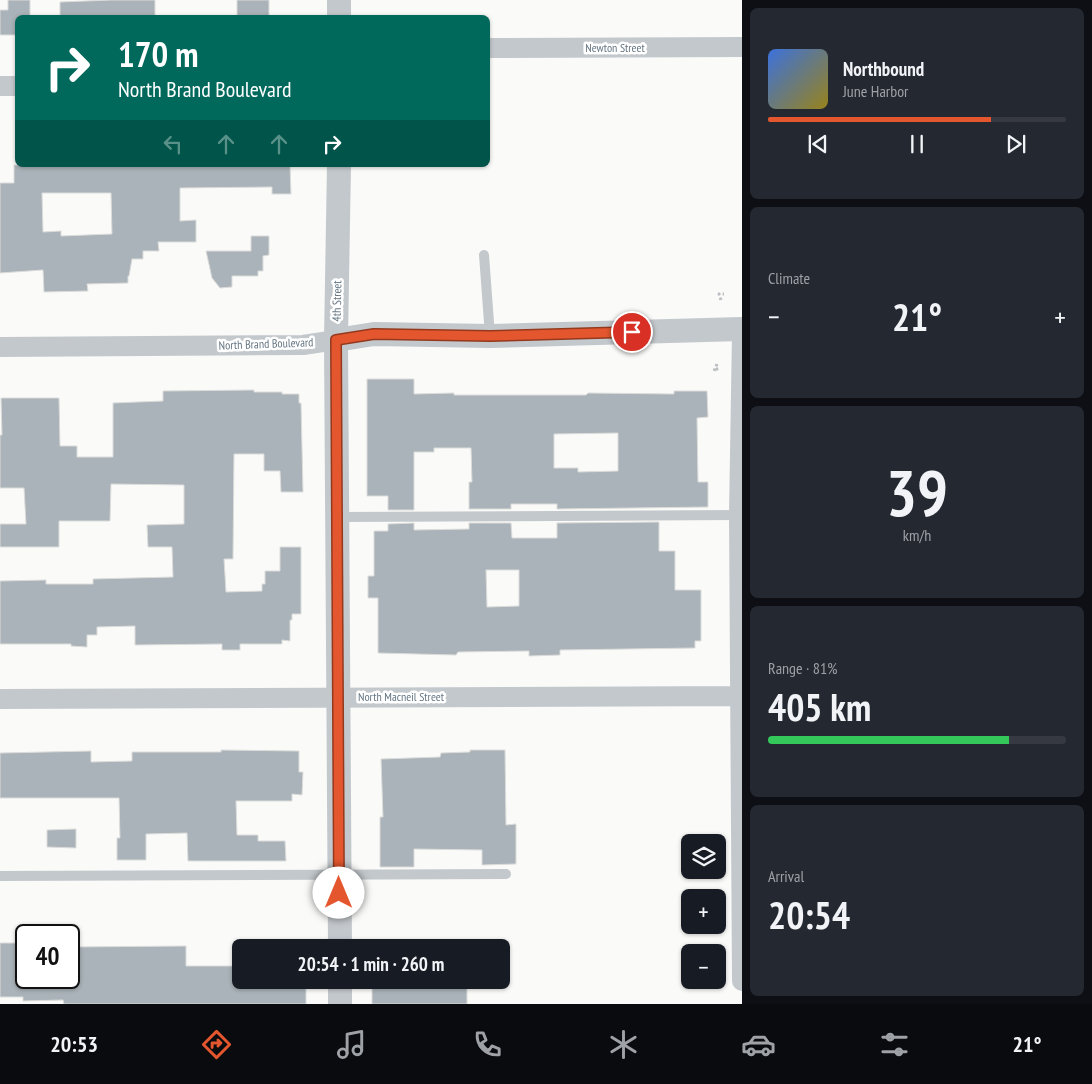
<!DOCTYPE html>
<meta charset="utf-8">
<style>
:root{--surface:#171b24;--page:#242831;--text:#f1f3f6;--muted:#9ea1a6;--line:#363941;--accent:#e4572e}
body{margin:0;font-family:"PT Sans Narrow",sans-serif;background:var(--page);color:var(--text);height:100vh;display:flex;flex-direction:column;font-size:19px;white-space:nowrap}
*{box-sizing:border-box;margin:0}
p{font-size:16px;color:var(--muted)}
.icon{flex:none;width:28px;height:28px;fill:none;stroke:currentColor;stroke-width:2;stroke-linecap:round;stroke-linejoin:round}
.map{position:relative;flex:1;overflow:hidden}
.side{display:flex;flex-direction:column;gap:8px;padding:8px;background:#0d0f14;width:350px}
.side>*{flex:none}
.hud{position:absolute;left:15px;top:15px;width:475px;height:152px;border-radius:8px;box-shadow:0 1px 4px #0004;background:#00695c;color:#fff;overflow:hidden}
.tools{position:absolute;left:681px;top:834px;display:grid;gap:10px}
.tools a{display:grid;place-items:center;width:45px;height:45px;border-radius:8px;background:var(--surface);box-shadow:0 1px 4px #0004;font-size:25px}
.speed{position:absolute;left:15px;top:924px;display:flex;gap:10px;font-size:25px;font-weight:700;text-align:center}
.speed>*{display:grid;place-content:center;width:65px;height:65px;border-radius:50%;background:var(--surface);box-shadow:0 1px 4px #0004;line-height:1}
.speed .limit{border:2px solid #111;border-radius:8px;background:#fff;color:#111}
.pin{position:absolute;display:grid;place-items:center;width:42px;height:42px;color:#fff;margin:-21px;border:2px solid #fff;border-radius:50%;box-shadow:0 1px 5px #0007}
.me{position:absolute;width:55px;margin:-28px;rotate:0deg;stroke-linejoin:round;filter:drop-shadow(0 0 4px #0008)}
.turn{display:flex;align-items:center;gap:18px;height:105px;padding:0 20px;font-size:22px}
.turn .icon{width:65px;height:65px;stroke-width:2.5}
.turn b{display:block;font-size:35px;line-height:42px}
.lanes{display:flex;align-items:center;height:48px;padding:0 20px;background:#0003;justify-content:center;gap:25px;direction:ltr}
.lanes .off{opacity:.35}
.big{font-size:38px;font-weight:600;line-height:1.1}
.side .widget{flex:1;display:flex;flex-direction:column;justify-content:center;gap:8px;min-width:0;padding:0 18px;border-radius:8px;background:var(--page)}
.side .dial{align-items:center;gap:0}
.dial b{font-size:65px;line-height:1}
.song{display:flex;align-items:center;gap:15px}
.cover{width:60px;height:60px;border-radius:8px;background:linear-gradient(135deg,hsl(220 70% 55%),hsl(50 70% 35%))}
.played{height:5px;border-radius:2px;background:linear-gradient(90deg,var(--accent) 75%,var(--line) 75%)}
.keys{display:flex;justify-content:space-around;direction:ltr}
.heat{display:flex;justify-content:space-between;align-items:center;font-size:28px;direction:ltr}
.charge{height:8px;border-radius:4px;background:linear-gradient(90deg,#34c759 81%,var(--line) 0)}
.trip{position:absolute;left:232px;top:939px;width:278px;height:50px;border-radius:8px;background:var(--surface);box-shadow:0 1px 4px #0004;font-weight:600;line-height:50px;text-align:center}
.tab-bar{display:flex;height:80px;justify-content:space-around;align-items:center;background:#090b0e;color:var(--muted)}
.tab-bar .icon{width:35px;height:35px}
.tab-bar .selected{color:var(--accent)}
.tab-bar b{font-size:22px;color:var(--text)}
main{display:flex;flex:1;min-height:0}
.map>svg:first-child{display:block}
.building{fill:#aab3b9;stroke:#dcdcda;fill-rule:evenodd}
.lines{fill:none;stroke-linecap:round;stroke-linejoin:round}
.path{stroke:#bbbfc2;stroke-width:3;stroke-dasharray:2.5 2.5;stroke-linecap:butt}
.service{stroke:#c3c8cc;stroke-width:10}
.minor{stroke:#c3c8cc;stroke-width:20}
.tertiary{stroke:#c3c8cc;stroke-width:24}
.route-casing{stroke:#94391e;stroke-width:12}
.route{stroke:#e4572e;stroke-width:9}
.labels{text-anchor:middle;stroke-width:5;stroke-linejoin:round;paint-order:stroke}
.street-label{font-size:12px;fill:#657683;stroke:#fff}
</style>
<main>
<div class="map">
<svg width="742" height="1004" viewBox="0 0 742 1004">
<rect width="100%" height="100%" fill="#fafaf8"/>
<!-- building -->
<path class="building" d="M8,0H30V18H18V35H0V10H8Z
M111,0H155V18H60V2Z
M237,0H269V18H237Z
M14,165H290L291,194H272V187L180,188V221L196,220V242H158L159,251H143V259H132L129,276H128V283L87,284L88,291L44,292L43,270L0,273V183H14ZM42,193H111L112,234L61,236V231L43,232Z
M251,236H269V255L263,256V271H258V276H232V287L220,288L212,278L206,251H251Z
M367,379H414V394L454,393V395H586L588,393L674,394V391H707L708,417L697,418L698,482H708V507L557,509V504H511V509H469V482H472L471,448H434V452H414V510H388V496H367ZM618,433V471L578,472V468H554V434Z
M254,390V392H282V394H299V403H301L303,492H281L280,471H264V454H234L233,559H224L226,592L262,591V584H265V571H280V547H301V614H292V620H290V641L282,640V644H240V650H222V644L135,645V626L97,627V635H87V647L71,646V644H0V581L46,580V584H93V579L173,577L172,547H148L147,525L184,524V485L111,484L110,521H59V547H0V524H26L24,488H0V435H2L1,398H59L60,446H77V457H113V403L163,401V391Z
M659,522V551H675V590H701V641H695V648L560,650V655L529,656V651L458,652L456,655L378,653V598H368V576H374V531H388V524L414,523V530L469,529V523H511L512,538H557V523ZM486,570H519V606L487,607Z
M221,750L299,751V772H303L302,795L292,794V801H236L237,835H258V841H285L286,861H188L187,833L146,834V860H117V838H120L119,798H0V753L91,751V762L132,761V752H221Z
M470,750H505L506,825L516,824V864L482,865V850L414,849V867H380V817H383L381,759L440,757L441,753L470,752Z
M76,829V848L47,847V830Z
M0,943H26V978H69V947L186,946V966H241V980H306V1004H64L63,1000L23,1001V997H0Z
M372,980H467V1004H372Z"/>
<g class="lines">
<!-- path -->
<path class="path" d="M721,300L719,294H724
M717,364L714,371L720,367"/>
<!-- service -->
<path class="service" d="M484,255L490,336
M337,517L739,515
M0,876L506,874"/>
<!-- minor -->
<path class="minor" d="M488,48L742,47
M0,86H18
M742,333L739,515L742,981
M0,347L303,345L336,340
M0,699L742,696"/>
<!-- tertiary -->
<path class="tertiary" d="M339,0V18
M339,165L336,340L340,948
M336,340L374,334L490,336L742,329
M340,980V1004"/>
</g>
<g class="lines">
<defs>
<path id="route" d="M339,893L336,340L374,334L490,336L632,332"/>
</defs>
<!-- route casing -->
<use href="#route" class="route-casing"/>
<!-- route -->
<use href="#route" class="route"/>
</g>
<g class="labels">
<!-- street labels -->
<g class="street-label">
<text x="615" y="52">Newton Street</text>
<text transform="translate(337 301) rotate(-89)" y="4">4th Street</text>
<text transform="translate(266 344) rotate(-2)" y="4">North Brand Boulevard</text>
<text x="401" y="701">North Macneil Street</text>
</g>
</g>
</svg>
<div class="tools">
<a><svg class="icon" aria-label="layers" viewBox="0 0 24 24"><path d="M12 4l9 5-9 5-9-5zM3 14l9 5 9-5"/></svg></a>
<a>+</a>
<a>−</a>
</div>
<div class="speed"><div class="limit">40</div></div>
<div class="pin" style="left:632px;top:332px;background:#d93025"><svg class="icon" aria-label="arrive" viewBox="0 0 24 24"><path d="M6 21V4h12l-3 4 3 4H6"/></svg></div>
<svg class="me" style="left:339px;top:893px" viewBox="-20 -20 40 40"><circle r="19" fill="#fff"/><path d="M0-13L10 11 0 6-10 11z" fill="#e4572e"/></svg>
<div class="trip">20:54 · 1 min · 260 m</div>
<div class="hud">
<div class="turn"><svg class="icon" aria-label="right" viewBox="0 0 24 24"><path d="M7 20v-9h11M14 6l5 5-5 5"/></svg><div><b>170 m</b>North Brand Boulevard</div></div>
<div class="lanes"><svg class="icon off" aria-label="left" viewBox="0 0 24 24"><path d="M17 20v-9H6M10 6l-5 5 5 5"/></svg><svg class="icon off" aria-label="ahead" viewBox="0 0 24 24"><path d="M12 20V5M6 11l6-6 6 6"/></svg><svg class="icon off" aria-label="ahead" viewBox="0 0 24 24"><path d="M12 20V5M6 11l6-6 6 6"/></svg><svg class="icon" aria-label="right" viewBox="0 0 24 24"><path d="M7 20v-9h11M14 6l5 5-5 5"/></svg></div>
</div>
</div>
<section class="side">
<div class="widget">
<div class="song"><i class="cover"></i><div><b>Northbound</b><p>June Harbor</p></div></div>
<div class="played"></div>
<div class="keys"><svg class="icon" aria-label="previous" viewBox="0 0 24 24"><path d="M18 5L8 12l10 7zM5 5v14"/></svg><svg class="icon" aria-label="pause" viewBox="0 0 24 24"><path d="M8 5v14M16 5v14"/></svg><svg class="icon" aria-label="next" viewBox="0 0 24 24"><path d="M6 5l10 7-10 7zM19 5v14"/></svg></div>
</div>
<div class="widget"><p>Climate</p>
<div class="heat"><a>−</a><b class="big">21°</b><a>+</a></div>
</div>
<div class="widget dial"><b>39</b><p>km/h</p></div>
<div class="widget"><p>Range · 81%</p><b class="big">405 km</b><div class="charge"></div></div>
<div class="widget"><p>Arrival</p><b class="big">20:54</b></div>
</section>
</main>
<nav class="tab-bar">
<b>20:53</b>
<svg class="icon selected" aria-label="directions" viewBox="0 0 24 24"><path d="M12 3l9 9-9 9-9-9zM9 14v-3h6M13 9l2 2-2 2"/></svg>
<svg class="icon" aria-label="music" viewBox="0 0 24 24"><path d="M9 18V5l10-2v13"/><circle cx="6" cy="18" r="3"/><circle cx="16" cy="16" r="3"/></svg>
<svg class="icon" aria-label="phone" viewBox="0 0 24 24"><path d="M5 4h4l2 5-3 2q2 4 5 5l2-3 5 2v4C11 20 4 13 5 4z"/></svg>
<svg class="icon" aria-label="climate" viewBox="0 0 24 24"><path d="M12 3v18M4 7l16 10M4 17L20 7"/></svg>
<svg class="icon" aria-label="car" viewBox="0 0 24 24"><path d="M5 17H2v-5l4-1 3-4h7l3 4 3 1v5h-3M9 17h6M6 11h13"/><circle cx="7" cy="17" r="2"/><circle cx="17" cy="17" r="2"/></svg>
<svg class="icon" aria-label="filters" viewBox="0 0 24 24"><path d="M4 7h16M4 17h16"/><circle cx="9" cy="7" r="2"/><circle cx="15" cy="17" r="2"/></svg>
<b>21°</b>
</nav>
